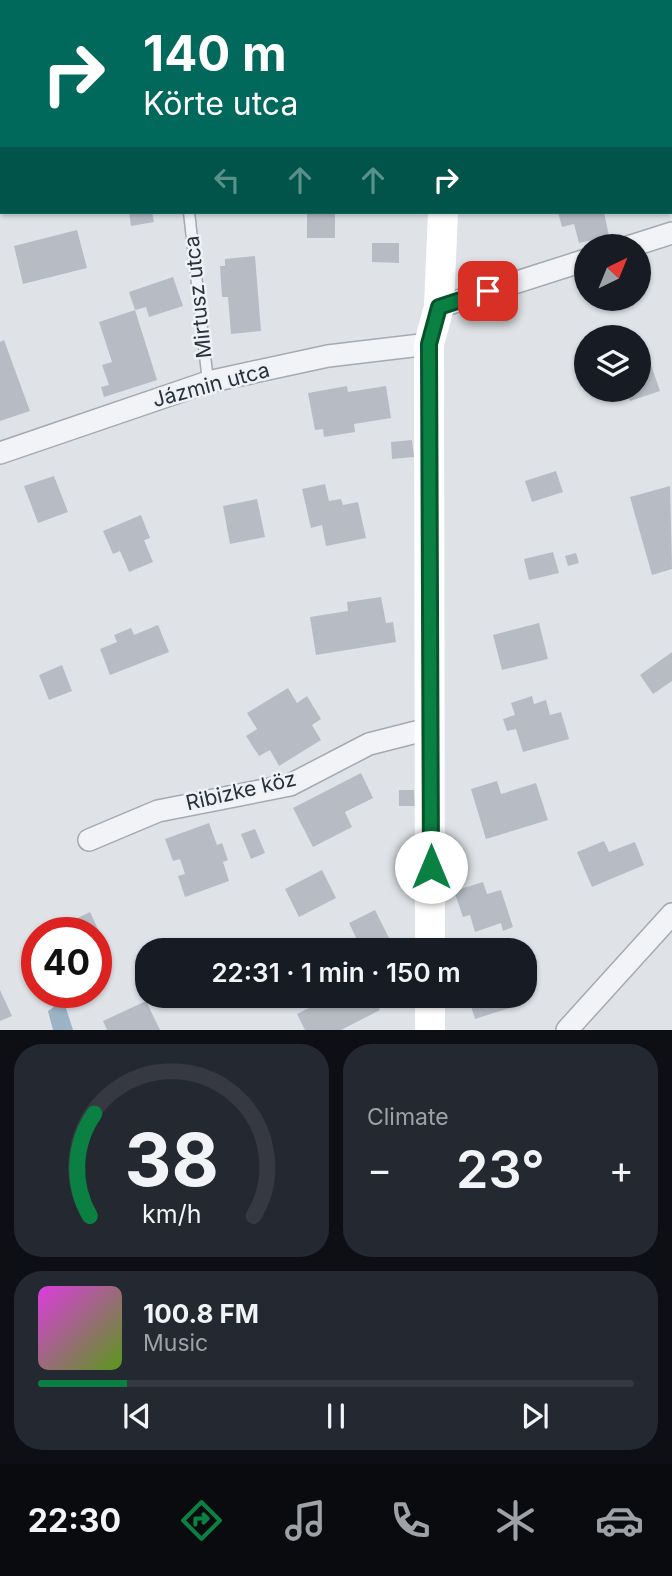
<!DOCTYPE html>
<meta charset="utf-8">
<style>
:root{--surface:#171b24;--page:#242831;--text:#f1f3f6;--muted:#9ea1a6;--line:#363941;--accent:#0b8043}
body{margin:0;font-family:Inter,sans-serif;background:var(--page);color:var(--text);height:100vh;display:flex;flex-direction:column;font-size:26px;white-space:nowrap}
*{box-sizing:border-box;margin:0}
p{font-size:23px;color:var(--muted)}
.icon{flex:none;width:38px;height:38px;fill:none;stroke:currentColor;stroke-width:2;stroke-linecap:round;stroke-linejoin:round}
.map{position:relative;height:1030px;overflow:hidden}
.panel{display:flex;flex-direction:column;gap:14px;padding:14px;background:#0d0f14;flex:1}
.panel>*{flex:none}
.hud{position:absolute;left:0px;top:0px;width:672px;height:214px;box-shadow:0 2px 5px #0004;background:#00695c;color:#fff;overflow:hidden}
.needle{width:46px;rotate:43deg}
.fabs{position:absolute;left:574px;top:234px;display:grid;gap:14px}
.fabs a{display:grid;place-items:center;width:77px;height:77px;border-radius:50%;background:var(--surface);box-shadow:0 2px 5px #0004;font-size:35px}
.speed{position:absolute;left:21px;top:917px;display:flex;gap:14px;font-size:35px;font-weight:700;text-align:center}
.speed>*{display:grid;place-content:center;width:91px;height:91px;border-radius:50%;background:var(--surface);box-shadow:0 2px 5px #0004;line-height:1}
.speed .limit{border:10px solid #d22;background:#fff;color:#111}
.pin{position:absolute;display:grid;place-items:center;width:60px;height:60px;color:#fff;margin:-30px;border-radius:14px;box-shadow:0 4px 10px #0006}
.me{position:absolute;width:77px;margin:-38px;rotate:0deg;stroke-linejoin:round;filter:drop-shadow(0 0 5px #0008)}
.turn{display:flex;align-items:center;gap:24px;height:147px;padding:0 28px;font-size:32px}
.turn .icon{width:91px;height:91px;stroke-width:2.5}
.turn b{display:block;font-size:49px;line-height:60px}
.lanes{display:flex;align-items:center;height:66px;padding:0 28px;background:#0003;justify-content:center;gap:35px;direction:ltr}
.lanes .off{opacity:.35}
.big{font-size:52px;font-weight:600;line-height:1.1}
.panel .card{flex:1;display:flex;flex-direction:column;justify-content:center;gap:10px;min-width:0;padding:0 24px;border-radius:28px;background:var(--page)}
.panel .dial{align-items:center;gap:0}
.dial svg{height:182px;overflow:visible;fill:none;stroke:var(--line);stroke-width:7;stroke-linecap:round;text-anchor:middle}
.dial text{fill:var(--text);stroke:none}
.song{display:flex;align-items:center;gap:21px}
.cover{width:84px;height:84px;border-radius:10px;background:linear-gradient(135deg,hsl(300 70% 55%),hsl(90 70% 35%))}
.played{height:7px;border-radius:4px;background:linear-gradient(90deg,var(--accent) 15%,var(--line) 15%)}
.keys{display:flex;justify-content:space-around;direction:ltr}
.heat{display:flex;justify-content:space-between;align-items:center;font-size:38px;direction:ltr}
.panel .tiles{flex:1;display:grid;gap:14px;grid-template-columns:1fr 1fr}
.card:last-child{grid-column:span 2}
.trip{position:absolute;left:135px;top:938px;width:402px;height:70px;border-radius:28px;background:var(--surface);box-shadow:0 2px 5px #0004;font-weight:600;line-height:70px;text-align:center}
.dock{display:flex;height:112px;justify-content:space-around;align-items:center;background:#090b0e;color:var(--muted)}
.dock .icon{width:49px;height:49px}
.dock .current{color:var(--accent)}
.dock b{font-size:32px;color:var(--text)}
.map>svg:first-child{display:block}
.water{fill:#9cb2c5}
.building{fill:#b7bcc4}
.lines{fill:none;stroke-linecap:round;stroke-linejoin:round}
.lane-casing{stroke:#a5aab1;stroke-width:13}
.street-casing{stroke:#a5aab1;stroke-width:24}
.lane{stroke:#f1f3f6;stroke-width:10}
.street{stroke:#f1f3f6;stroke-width:21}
.secondary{stroke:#fff;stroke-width:30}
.route-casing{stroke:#07532c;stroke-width:18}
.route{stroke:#0b8043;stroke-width:12}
.labels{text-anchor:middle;stroke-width:5;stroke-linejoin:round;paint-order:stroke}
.street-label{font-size:21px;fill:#29313d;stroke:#eef1f5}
</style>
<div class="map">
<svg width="672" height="1030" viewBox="0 0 672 1030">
<rect width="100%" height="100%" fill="#dfe3e7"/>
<!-- water -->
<path class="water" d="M58,1004L66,1008L73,1030H53L48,1011Z"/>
<!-- building -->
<path class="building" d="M129,212H152L154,222L131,226Z
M307,212H335V238H307Z
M558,212H604L609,236L579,243L574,224L562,227Z
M77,230L87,268L23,284L14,246Z
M372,243H399V263L372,262Z
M255,256L261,331L231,334L228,297H222L220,266H225V259Z
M173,277L183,306L149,317L146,307L135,310L129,292Z
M135,310L157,380L104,397L101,387L109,385L102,365L112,362L99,322Z
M642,339L660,391L630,401L626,390H639V340Z
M4,340L30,411L0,421V342Z
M347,386L348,392L386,386L391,418L354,424L355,432L324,437L323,429L315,430L308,393Z
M412,440L414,457L392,459L391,442Z
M556,471L563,492L532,502L525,481Z
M54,476L68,512L38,523L24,486Z
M325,484L329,501L341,499L343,505L358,502L366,538L326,546L322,525L311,528L302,489Z
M670,486L672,569L652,575L630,497Z
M257,499L265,537L230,544L223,506Z
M141,515L150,538L144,540L153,562L129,572L120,551L113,554L103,531Z
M553,552L559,573L529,580L524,559Z
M576,553L579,563L568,566L565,556Z
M381,597L386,623L393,622L396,642L316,655L310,617L348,611L347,602Z
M539,623L548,659L502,670L493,635Z
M158,625L169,652L110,675L100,649L117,642L114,635L131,628L134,635Z
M672,652V681L653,694L640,675Z
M62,665L72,691L49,700L39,675Z
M288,688L297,703L307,696L321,719L312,725L321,740L279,766L270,750L259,756L246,736L257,729L247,713Z
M532,696L534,704L546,700L550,715L561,712L569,739L523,752L516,729L507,731L503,719L515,715L511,703Z
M361,773L373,798L345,812L352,827L313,847L293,808Z
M497,781L501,794L536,783L548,820L486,839L471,789Z
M399,790H414L415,806H399Z
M209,823L217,845L222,843L228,860L223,862L229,881L185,897L178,876L185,874L180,859L173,861L165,839Z
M255,829L265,853L251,859L241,834Z
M604,841L609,852L635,842L644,865L592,887L577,852Z
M322,870L336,898L299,917L285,889Z
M483,882L487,894L501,890L513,927L503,931L501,923L475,932L470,915L463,917L454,891Z
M375,910L391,942L374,950H362L349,923Z
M90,912L104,942L96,946V933H46Z
M0,990L12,1016L0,1021Z
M333,996H373L380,1010L341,1030H305L297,1014Z
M468,996H520L522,1004L475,1019Z
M146,1001L160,1030H107L103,1021Z"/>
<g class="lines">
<defs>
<path id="lane" d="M189,212L208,382"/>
<path id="street" d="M628,247L672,233
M439,307L586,260
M0,453L208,382L328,356L429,344
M89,840L158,811L290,785L369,744L432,728
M567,1030L672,914"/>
</defs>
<!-- lane casing -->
<use href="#lane" class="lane-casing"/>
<!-- street casing -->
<use href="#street" class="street-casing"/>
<!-- lane -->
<use href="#lane" class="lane"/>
<!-- street -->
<use href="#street" class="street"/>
<!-- secondary -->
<path class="secondary" d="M454,2V0
M430,950L429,344L439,307L443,212
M430,1030V996"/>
</g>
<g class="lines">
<defs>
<path id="route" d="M431,867L429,344L439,307L488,291"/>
</defs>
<!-- route casing -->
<use href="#route" class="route-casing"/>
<!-- route -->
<use href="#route" class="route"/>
</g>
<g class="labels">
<!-- street labels -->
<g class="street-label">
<text transform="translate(198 297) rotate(-96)" y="7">Mirtusz utca</text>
<text transform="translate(211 385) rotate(-15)" y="7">Jázmin utca</text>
<text transform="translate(241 791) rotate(-13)" y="7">Ribizke köz</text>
</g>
</g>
</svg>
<div class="fabs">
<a><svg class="needle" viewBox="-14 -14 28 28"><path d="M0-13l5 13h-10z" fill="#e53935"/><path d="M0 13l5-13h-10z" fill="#9ea1a6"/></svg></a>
<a><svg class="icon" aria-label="layers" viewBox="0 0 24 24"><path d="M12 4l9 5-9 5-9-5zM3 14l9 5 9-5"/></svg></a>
</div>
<div class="speed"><div class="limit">40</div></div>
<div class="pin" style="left:488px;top:291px;background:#d93025"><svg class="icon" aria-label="arrive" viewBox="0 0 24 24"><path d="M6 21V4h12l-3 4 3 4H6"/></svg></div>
<svg class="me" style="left:431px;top:867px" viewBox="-20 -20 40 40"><circle r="19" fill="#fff"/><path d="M0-13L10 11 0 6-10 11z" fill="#0b8043"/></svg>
<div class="trip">22:31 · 1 min · 150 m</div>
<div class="hud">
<div class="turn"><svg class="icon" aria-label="right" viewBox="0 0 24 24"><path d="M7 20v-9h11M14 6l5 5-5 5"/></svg><div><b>140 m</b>Körte utca</div></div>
<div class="lanes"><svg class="icon off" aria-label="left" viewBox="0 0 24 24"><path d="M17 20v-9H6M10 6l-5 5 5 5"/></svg><svg class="icon off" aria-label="ahead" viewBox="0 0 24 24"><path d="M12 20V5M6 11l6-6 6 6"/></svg><svg class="icon off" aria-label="ahead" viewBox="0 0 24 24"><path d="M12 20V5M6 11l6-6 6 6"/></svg><svg class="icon" aria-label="right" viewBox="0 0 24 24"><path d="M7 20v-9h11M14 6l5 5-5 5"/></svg></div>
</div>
</div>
<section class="panel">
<div class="tiles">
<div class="card dial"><svg viewBox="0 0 100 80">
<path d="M14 69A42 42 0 1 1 86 69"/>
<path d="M14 69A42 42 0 0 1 16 24" stroke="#0b8043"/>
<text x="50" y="56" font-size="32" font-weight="700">38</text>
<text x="50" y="72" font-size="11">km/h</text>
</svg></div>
<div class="card"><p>Climate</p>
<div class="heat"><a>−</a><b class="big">23°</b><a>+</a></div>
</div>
<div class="card">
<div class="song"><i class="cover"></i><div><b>100.8 FM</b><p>Music</p></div></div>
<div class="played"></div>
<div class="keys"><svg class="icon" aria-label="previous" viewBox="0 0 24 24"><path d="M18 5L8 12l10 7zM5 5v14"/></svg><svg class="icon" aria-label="pause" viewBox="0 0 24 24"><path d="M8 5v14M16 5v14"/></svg><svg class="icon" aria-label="next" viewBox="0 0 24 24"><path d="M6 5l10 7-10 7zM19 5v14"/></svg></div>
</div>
</div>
</section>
<nav class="dock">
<b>22:30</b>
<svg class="icon current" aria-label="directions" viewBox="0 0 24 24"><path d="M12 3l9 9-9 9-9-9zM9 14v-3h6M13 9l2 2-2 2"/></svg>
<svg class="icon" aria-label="music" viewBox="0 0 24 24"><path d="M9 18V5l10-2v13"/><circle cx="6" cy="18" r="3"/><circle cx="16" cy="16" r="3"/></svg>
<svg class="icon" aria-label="phone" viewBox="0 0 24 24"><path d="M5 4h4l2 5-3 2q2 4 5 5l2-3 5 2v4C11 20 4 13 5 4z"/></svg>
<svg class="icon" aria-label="climate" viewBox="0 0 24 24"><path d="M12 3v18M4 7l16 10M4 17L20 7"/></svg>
<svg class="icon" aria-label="car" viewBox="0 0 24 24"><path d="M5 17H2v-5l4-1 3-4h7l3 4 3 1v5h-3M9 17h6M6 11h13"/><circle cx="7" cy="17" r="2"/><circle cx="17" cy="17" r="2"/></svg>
</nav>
